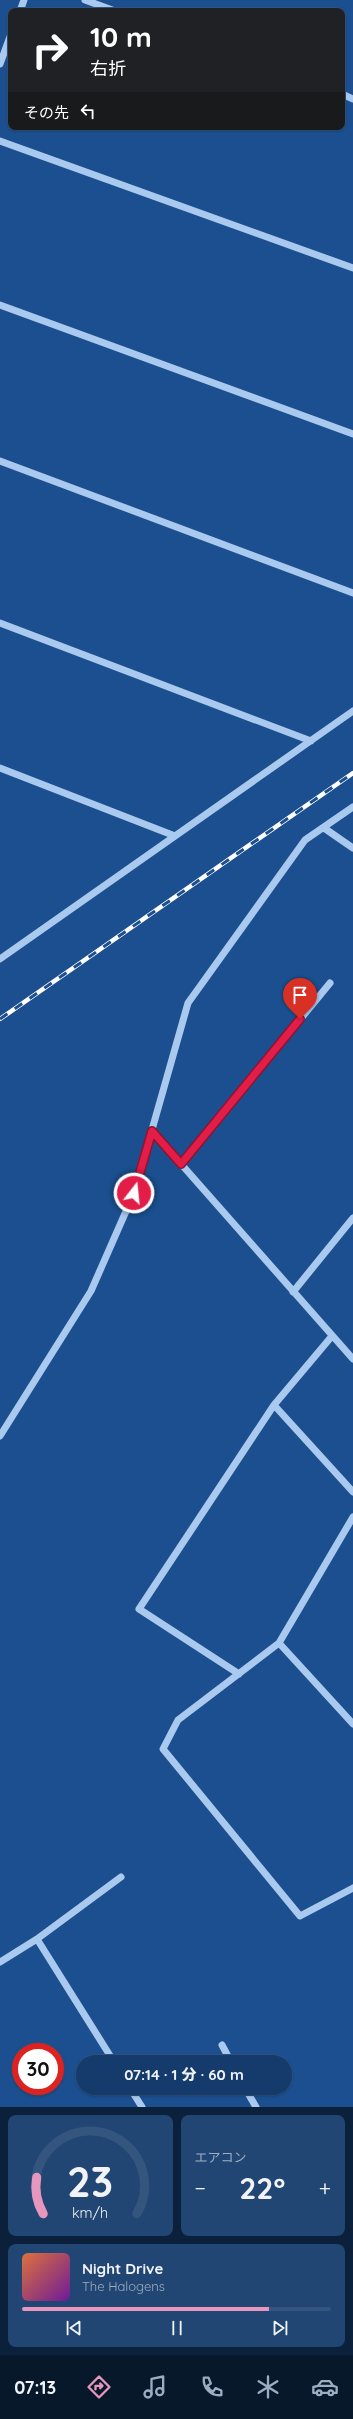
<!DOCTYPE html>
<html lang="ja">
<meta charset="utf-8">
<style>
:root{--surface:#143b6b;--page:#214673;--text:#f1f3f6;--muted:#9dadc1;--line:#33557e;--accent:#e797bd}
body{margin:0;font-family:Quicksand,"Noto Sans JP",sans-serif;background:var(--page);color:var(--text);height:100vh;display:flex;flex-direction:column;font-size:15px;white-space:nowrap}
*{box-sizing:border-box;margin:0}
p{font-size:13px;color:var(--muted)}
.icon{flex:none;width:22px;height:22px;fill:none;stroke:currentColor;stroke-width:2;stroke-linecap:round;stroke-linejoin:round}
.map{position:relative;height:2107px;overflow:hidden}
.sheet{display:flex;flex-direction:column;gap:8px;padding:8px;background:#0b203b;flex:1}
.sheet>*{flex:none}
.hud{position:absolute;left:8px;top:8px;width:337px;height:122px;border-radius:8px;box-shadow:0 1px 3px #0004,0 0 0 1px var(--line);background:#202124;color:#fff;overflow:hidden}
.speed{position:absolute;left:12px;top:2043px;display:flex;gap:8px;font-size:20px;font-weight:700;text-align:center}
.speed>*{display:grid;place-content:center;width:52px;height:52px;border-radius:50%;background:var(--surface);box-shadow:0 1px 3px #0004,0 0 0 1px var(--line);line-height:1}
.speed .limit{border:6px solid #d22;background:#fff;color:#111}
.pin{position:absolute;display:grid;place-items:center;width:34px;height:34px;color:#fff;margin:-41px -17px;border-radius:50% 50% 50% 0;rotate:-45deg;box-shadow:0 0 4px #0007}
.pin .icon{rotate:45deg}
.me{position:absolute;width:44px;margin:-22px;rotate:16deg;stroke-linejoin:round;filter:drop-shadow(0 0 3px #0008)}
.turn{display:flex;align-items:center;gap:14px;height:84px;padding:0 16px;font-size:18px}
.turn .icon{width:52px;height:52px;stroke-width:2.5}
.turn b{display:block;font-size:28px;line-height:34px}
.then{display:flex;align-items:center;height:38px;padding:0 16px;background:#0003;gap:8px;font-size:15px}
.big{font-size:30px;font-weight:800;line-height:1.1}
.sheet .widget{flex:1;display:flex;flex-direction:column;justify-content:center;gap:6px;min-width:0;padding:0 14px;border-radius:8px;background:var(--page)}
.sheet .dial{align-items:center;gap:0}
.dial svg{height:104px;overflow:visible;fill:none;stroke:var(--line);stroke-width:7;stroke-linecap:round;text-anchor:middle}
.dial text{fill:var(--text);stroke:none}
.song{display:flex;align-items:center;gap:12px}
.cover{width:48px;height:48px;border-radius:6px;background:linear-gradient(135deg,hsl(20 70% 55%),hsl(280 70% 35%))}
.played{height:4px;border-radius:2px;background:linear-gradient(90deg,var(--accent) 80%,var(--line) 80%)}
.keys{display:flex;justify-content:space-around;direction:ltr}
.heat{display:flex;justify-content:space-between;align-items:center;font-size:22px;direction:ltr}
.sheet .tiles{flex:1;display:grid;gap:8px;grid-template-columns:1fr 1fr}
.widget:last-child{grid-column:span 2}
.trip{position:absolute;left:76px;top:2055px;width:216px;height:40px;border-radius:20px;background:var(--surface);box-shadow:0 1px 3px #0004,0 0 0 1px var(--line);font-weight:800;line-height:40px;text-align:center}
.tab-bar{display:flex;height:64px;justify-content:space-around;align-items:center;background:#08182b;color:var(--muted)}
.tab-bar .icon{width:28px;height:28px}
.tab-bar .current{color:var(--accent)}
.tab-bar b{font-size:18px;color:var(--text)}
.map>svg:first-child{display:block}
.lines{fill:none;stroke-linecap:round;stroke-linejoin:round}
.minor{stroke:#a9c9ee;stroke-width:7}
.rail-casing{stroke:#fff;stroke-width:4.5}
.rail{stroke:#1b4f8f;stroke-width:3;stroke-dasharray:9;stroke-linecap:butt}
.route-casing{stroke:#92132f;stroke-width:10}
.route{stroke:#e11d48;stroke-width:7}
</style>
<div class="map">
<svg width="353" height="2107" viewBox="0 0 353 2107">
<rect width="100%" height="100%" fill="#1b4f8f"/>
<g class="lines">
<!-- minor -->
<path class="minor" d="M85,0L115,11
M20,11L24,0
M0,64L11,34
M342,94L353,99
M0,141L353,268
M0,305L353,434
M0,461L353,593
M0,623L311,741
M0,768L175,836
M324,828L353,848
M0,959L353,711
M152,1131L353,1359
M181,1165L330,983
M293,1292L353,1218
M274,1405L353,1492
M0,1436L91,1291L134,1193L188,1003L305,840L353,807
M279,1643L353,1517
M239,1674L139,1609L274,1405L332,1336
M353,1724L279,1643L178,1720L163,1749L300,1916L353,1888
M37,1939L121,1877
M0,1962L37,1939L114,2062
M222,2045L231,2062
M130,2088L142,2107
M245,2088L256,2107"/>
<defs>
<path id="rail" d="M0,1019L353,773"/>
</defs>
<!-- rail casing -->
<use href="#rail" class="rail-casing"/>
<!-- rail -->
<use href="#rail" class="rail"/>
</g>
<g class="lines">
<defs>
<path id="route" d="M134,1193L152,1131L181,1164L300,1019"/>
</defs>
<!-- route casing -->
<use href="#route" class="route-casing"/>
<!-- route -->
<use href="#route" class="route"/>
</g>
</svg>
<div class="speed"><div class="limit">30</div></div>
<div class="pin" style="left:300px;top:1019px;background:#d93025"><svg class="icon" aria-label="arrive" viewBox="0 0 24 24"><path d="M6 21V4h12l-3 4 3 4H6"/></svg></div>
<svg class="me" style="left:134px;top:1193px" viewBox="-20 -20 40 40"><circle r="17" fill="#e11d48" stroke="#fff" stroke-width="3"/><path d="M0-11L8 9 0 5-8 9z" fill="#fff"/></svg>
<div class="trip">07:14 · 1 分 · 60 m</div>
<div class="hud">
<div class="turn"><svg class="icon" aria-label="right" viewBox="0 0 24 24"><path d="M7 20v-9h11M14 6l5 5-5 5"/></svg><div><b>10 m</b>右折</div></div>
<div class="then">その先<svg class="icon" aria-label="left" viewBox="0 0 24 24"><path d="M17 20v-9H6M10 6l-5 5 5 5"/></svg></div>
</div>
</div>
<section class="sheet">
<div class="tiles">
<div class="widget dial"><svg viewBox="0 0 100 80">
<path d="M14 69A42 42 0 1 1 86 69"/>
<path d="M14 69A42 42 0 0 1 9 41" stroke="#e797bd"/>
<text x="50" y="56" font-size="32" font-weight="700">23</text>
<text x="50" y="72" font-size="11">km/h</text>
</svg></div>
<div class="widget"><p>エアコン</p>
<div class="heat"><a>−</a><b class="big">22°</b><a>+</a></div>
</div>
<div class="widget">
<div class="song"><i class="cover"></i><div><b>Night Drive</b><p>The Halogens</p></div></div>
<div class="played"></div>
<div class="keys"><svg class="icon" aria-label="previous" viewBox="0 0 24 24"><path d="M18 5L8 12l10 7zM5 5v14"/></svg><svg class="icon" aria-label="pause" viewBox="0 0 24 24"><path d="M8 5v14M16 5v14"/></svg><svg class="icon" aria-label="next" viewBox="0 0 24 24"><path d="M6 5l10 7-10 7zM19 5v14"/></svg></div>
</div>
</div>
</section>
<nav class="tab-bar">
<b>07:13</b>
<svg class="icon current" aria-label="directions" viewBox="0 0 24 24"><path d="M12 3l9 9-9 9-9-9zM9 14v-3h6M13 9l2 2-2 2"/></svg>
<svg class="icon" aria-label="music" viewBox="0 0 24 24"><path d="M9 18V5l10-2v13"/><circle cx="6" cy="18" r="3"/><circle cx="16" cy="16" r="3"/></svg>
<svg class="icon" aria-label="phone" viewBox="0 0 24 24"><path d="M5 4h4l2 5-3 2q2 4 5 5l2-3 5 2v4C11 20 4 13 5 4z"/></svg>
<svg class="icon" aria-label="climate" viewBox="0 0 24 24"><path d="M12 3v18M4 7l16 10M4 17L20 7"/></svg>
<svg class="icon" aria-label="car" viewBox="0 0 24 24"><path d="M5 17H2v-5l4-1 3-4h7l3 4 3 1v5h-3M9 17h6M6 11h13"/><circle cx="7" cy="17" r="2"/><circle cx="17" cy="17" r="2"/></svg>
</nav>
